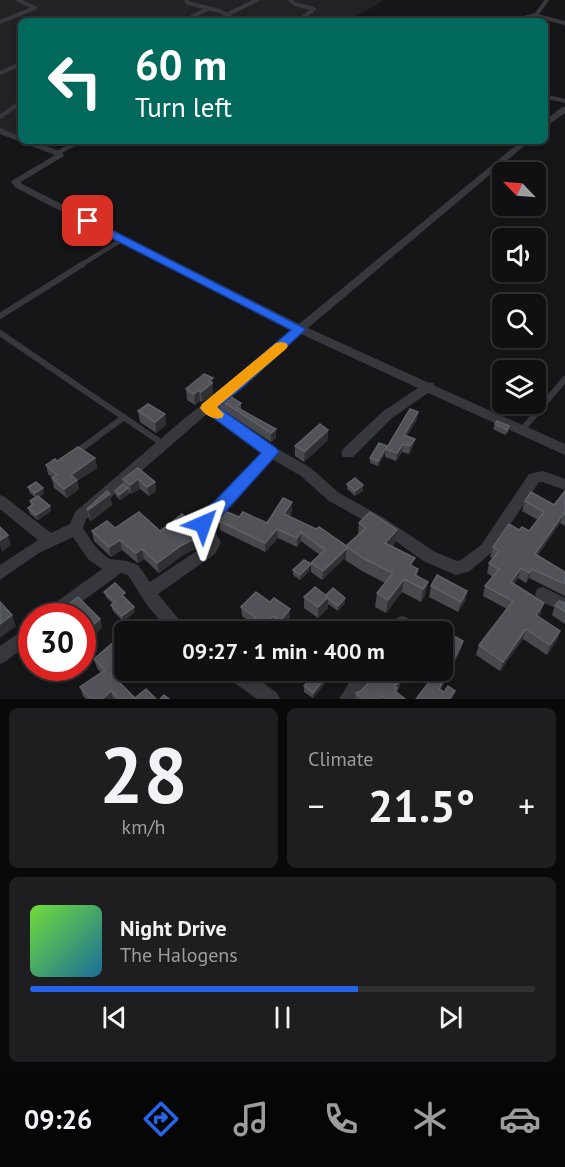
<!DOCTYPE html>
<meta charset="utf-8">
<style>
:root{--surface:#101012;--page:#1e1e20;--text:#f1f3f6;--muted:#9c9d9f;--line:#303032;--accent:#2563eb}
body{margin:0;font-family:"PT Sans",sans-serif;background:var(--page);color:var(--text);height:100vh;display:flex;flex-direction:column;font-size:22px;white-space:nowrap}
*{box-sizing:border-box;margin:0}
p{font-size:20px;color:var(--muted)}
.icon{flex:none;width:33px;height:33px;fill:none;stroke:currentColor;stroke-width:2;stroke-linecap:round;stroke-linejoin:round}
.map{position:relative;height:699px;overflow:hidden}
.sheet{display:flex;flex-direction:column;gap:9px;padding:9px;background:#09090a;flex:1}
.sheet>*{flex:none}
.guide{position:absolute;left:18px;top:18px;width:530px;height:126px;border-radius:9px;box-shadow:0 3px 9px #0003,0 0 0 2px var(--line);background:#00695c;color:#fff;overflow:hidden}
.needle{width:39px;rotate:295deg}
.fabs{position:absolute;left:492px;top:162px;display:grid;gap:12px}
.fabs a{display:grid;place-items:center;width:54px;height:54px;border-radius:9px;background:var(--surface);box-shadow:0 3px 9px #0003,0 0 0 2px var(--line);font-size:30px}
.speed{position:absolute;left:18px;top:603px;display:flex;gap:12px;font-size:30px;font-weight:700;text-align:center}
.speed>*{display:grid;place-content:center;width:78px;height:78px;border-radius:50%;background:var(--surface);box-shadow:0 3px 9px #0003,0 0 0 2px var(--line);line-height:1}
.speed .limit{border:9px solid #d22;background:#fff;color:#111}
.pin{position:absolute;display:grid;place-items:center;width:51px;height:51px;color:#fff;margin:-26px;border-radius:12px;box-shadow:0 3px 9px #0006}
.me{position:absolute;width:66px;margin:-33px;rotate:43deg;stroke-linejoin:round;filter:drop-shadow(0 0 4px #0008)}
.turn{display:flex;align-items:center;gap:21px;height:126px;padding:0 18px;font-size:27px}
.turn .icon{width:78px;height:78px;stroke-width:2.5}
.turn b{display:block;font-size:42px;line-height:51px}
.big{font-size:45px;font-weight:700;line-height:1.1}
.sheet .widget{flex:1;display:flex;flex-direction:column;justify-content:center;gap:9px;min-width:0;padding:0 21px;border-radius:9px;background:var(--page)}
.sheet .dial{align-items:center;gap:0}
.dial b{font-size:78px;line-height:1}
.song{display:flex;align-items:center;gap:18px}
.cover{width:72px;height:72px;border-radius:9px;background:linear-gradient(135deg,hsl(100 70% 55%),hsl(200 70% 35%))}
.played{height:6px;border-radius:3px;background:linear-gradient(90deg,var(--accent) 65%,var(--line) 65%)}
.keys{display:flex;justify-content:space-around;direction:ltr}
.heat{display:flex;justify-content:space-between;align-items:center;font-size:33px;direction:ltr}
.sheet .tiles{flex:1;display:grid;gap:9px;grid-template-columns:1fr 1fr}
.widget:last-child{grid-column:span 2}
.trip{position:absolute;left:114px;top:621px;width:339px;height:60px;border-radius:9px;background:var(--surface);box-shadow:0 3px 9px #0003,0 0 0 2px var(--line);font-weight:700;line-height:60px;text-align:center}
.menu{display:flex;height:96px;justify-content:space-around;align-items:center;background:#060607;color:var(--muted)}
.menu .icon{width:42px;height:42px}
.menu .selected{color:var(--accent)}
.menu b{font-size:27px;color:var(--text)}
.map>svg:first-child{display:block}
.built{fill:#222225}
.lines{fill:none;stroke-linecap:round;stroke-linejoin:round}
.service-far2{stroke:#37383d;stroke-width:4}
.service-far1{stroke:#37383d;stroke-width:4.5}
.service{stroke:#37383d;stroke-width:6}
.minor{fill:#37383d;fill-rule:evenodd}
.wall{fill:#47494d}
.shaded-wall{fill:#2f3033}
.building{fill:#525359;stroke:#5f6168;stroke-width:1.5}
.route{fill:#2563eb;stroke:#184099;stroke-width:1.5}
.slow{fill:#f59e0b}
</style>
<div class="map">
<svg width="565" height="699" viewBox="0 0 565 699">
<rect width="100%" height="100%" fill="#161618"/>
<!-- built -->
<path class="built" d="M0,0H380L383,1L347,21H21V140L0,132Z"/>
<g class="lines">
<!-- service-far2 -->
<path class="service-far2" d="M186,0L188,3L220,11L238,21
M290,0L295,4L314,9L298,21
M228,14L257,0
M534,15L565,23
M184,21L209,8
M512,21L536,15L547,0
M0,22L35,8L18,0
M0,73L21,64
M544,96L565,101
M0,117L21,102"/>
<!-- service-far1 -->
<path class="service-far1" d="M0,117L2,115
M57,153L80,141
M81,265L123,239"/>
<!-- service -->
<path class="service" d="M0,316L83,264
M0,333L163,444
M522,430L565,379
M78,451L124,417"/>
<!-- minor -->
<path class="minor" d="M562,107H565V113L544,128V121Z
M0,128L21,137V141H33L62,152L64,156L24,180L21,182L22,184L299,324L521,141H530L308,328L427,382L433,383L435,386L565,444V455L428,393L392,418L353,457H343L341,453L343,449L382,412L418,388L301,334L241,388L216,408L276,448L311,468L339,493L384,518L435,552L457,561L461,560L481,545L529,474L543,471L565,479V490L542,482H539L491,553L470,571L456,575L425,562L374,526L329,501L301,476L272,459L225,511L212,520L210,524L221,542L215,554L158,594L189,632H170L147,605L128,575L121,573L62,616H42L44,611L102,569L88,559L73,537L39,553L0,580V565L38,540L0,509V495L5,497L51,533L70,524L75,512L186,417L233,382L292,330L16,188L11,182L13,180L55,155L0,134ZM207,414L262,453L215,503L202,512L196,524L205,542L204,546L150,582L138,565L127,561L110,559L104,555L94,545L83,528L86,519Z
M543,587L565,598V613L537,599L535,594L537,589Z
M402,616L408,618L410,623L406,632H388L396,618Z
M32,624V641L6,661L0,664V646Z
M223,670H246L277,693L280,699H257L225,676Z
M357,670H375L358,699H339Z"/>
</g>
<!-- wall -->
<path class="wall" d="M186,389H213V394L202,402L200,401L195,405L187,400Z
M219,399L241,403V410L276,429V438L271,442L220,408Z
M138,411L165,414L166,425L156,433L140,422Z
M417,419L407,436L415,439L413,446L409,454L402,452L396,461L385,457V453L378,466L370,463V458L387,447Z
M495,424L509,426L508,432L505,435L493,429Z
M328,440L304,462L295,456V446Z
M95,458L97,468L77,481L79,489L67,498L54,488L52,478H53L48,474L46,465L57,461Z
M138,468L155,482L156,491L149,496L140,489L131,494L129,492V494L120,500L116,496L115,491L124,485L123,479Z
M347,484L363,485V491L355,496L347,489Z
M28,487L44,493L39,497L50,506L51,511L38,520L30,514L28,508L31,506L30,501L35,497L30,493Z
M565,491V526L560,523L538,555L565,572V596L529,578L526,583L518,578L514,584L541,613L538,617L560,631L557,640L547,655L523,639L500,671L476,655L479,645L507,609L483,596L485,586L493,577L487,573L489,563L493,558L490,557L493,547L519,530L529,531L538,520L522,511L525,501L554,505Z
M110,494L112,505L91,521L89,519L87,509Z
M292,502V511L289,517L347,546L358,536L359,523L395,543L392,547L413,566L418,569L417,576L428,582L425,595L421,602L402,592L386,613L375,607L377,593L385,583L362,571L345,560L346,557L322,580L311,572V563L320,555L301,541L297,547L278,538L265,552L220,530L219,521L239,517L267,523Z
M115,528L160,531L190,530L198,537L199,547L183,555L159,573L144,559L138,563L135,561L122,550L111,557L94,541L92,531Z
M293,570H310L300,580L293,575Z
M431,586L467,591L465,601L458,612L429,597Z
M104,592L126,598H125L134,607L135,612L123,621L113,611L111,605L113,604L106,597Z
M326,595L345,598V603L338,611L328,604V608L318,618L304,608V597Z
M78,597L100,619L102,628L90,639L82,631V616H68L65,607Z
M565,603V624L552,615L555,605Z
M241,607L290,619L280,630L273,625L251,623L242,616Z
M124,633V659L121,662L124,673L117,679L135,698L156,699H86L83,696L80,687L101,673L97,668L94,659Z
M188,670H198L193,676Z
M326,677V682L313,698L304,692V686Z
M401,680L399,688L397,692L405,699H355L356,693Z"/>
<!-- shaded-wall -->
<path class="shaded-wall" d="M213,378V394L202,402L201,392Z
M199,390L200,401L195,405L194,394Z
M418,412L417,419L403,443L404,435Z
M165,414L166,425L156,433L155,422Z
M276,429V438L271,442V433Z
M328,430V440L304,462L305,451Z
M415,439L413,446L409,454L410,446Z
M403,444L402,452L396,461L397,453Z
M387,446L385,453L378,466V461Z
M95,458L97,468L77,481L79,489L67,498L64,489L71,475Z
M138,479L140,489L131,494L130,485Z
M155,482L156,491L149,496L147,487Z
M363,485V491L355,496V491Z
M43,488L44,493L37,499L35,493Z
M128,488L129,494L120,500L119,495Z
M110,494L112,505L91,521L88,510Z
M292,502V511L284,524V514Z
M50,506L51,511L38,520L36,515Z
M564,513L560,523L532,563L535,554Z
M189,520L190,530L184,534L183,524Z
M277,529L278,538L265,552V543Z
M397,530L395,543L383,556L385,543Z
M301,532V541L297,547V538Z
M8,535L11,545L2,552L0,545V540Z
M198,537L199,547L183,555L159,573L157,563L182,545Z
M120,540L122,550L111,557L109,547Z
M346,548V557L322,580L323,571Z
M142,549L144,559L138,563L136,553Z
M311,564L310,570L300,580V575Z
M521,568L518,578L508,592L511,582Z
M532,569L529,578L526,583L529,573Z
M404,579L402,592L386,613L388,600Z
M428,582L425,595L421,602L423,589Z
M467,591L465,601L458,612L461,602Z
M328,597V608L318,618V607Z
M345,598V603L338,611V606Z
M544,603L541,613L533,625L536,615Z
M134,607L135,612L123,621L122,616Z
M290,609V619L280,630V621Z
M12,615L16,626L0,638V624Z
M273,616V625L267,632H259Z
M100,619L102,628L90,639L87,630Z
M526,629L523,639L500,671L503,662Z
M560,631L557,640L547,655L550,645Z
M463,641L461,650L437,698L439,689Z
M124,648V659L117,665L115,656Z
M122,664L124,673L113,682L111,674Z
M193,670H198L193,676Z
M326,677V682L313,698V693Z
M401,680L399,688L397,691L396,697L395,686Z
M111,691L113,699H102Z"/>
<!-- building -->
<path class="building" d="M204,374L213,378L209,381L212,383L201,392L199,390L194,394L186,389Z
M226,394L241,403L236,407L276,429L271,433L219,399Z
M148,404L165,414L155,422L138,411Z
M410,409L418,412L404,435L415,439L410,446L403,444L397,453L386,449Z
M497,421L509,426L507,430L495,424Z
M320,424L328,430L305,451L295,446Z
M379,443L387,446L378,461L370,458Z
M78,447L95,458L71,475L77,480L64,489L52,478L57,475L46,465L55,459L57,461Z
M138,468L155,482L147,487L138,479L130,485L123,479Z
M355,478L363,485L355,491L347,484Z
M36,482L43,488L35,493L28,487Z
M123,484L128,488L119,495L115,491Z
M107,491L110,494L88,510L87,509Z
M565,491V514L564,513L535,554L565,572V584L532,569L529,573L521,568L511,582L544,603L536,615L560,631L550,645L526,629L503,662L479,645L513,601L485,586L499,569L489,563L499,551L493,547L509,524L519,530L522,527L529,531L544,512L525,501L531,492L554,505Z
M38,496L50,506L36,515L28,508L33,504L30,501Z
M283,498L292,502L284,514L316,529L319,527L348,547L323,571L311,563L325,550L301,532L297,538L277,529L265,543L219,521L227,512L239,517L243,512L267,523Z
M139,512L160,531L182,514L189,520L183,524L198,537L182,545L157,563L142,549L136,553L133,551L120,540L109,547L92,531L107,521L115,528Z
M370,512L397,530L385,543L415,558L410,565L418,569L415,575L428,582L423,589L404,579L388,600L377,593L393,573L363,558L346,546L366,528L359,523Z
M0,527L8,535L0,540Z
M304,560L311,564L300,575L293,570Z
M437,575L467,591L461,602L431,586Z
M115,583L125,593L122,595L134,607L122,616L111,605L115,602L104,592Z
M315,587L328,597L318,607L304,597Z
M333,588L345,598L338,606L327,598L328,597L326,595Z
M256,592L270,602L274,598L290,609L280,621L273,616L259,632H245L244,631L256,618L241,607Z
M78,597L100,619L87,630L82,625V616H74L65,607Z
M559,601L565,603V612L555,605Z
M0,602L12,615L0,624Z
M163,623L171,629L168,632H152Z
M124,633V648L115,656L122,664L111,674L135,698L146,689L156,699H119L111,691L102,699H91L80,687L105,670L94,659Z
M454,636L463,641L439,689L444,692L448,686L455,691L450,699H416L433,677L436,670H442V658Z
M380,670H391L401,680L395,686L397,688L395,691L405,699H391L389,697L388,699H385L381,696L378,699H362L356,693L361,691Z
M317,671L326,677L313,693L304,686Z
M164,695L169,699H160Z"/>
<!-- route -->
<path class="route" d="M88,218L306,329L242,388L218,407L276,448L279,452L226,511L214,520L209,529L203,531L197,529L195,524L201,511L214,502L261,453L200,408L291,330L84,224V219Z"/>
<!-- slow -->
<path class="slow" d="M281,342L286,343L288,346L286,349L217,407L224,414L222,418C213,420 205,415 200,408L202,404L276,343Z"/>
</svg>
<div class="fabs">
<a><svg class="needle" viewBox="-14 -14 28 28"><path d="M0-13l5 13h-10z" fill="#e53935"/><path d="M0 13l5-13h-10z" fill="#9c9d9f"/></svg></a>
<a><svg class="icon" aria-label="sound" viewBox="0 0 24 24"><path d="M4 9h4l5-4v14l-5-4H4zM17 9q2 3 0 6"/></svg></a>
<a><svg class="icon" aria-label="search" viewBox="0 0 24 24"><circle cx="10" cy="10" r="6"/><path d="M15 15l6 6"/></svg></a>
<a><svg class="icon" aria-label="layers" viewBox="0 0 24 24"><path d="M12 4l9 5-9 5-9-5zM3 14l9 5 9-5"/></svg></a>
</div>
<div class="speed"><div class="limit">30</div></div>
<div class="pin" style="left:88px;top:221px;background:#d93025"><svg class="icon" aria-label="arrive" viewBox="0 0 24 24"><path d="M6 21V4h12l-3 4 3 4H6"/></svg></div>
<svg class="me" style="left:203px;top:524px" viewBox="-20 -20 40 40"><path d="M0-17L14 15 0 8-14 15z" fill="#2563eb" stroke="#fff" stroke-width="4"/></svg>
<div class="trip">09:27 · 1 min · 400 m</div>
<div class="guide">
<div class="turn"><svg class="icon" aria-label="left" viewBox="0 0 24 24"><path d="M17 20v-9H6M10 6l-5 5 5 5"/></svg><div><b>60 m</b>Turn left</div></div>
</div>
</div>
<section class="sheet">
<div class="tiles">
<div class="widget dial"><b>28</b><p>km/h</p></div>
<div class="widget"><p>Climate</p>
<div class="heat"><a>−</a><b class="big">21.5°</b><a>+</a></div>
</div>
<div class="widget">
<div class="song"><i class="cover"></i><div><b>Night Drive</b><p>The Halogens</p></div></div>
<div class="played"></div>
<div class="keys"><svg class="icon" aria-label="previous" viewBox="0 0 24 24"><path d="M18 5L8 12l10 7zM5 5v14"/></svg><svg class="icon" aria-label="pause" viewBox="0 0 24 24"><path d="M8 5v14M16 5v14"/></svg><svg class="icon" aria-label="next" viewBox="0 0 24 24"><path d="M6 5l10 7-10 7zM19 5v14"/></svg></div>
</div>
</div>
</section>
<nav class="menu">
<b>09:26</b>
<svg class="icon selected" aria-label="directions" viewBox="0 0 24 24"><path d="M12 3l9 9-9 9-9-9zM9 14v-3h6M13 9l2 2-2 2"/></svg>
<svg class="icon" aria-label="music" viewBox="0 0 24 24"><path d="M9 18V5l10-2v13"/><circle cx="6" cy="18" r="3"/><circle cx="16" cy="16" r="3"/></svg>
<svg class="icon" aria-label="phone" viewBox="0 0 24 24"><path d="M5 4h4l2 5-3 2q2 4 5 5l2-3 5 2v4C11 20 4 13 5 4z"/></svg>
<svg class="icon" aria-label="climate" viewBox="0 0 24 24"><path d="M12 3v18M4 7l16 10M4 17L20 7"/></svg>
<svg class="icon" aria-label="car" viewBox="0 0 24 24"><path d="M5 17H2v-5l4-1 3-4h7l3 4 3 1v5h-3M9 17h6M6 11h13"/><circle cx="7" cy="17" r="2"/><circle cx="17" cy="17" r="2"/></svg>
</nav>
